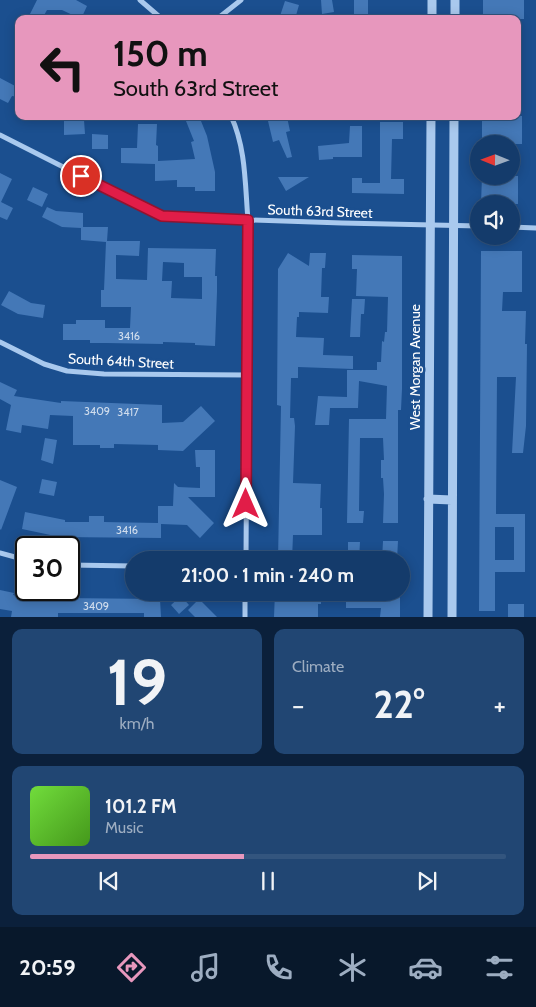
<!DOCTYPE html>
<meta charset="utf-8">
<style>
:root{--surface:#143b6b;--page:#214673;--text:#f1f3f6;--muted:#9dadc1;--line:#33557e;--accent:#e797bd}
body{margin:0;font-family:Cabin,sans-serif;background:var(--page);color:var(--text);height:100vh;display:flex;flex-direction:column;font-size:19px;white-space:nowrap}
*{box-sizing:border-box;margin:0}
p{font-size:16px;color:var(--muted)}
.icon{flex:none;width:28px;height:28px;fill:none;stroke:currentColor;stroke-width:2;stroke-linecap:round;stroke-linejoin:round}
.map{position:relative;height:617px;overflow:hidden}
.details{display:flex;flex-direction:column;gap:12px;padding:12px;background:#0b203b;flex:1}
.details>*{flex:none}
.banner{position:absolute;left:15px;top:15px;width:506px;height:105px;border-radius:10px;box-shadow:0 2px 12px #0003,0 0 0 1px var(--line);background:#e797bd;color:#111;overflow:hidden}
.needle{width:32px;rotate:271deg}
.tools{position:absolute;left:470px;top:135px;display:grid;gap:10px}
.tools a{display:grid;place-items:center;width:50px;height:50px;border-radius:50%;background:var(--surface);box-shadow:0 2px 12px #0003,0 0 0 1px var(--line);font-size:25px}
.speed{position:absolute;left:15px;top:536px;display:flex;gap:10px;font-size:25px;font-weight:700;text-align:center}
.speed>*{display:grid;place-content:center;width:65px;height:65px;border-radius:50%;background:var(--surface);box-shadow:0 2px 12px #0003,0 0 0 1px var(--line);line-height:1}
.speed .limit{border:2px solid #111;border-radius:8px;background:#fff;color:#111}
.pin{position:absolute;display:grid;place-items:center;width:42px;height:42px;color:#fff;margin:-21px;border:2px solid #fff;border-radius:50%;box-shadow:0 1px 5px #0007}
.me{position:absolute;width:55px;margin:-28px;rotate:0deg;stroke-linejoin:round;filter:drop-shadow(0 0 4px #0008)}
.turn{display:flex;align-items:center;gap:18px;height:105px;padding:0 15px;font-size:22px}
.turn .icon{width:65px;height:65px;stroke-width:2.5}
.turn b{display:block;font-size:35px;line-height:42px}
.big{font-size:38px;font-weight:800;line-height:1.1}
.details .widget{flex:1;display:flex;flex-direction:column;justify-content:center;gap:8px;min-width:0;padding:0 18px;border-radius:10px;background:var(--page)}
.details .dial{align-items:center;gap:0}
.dial b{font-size:65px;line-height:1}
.song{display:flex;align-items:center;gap:15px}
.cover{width:60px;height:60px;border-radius:8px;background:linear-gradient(135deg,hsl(100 70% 55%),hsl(100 70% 35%))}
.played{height:5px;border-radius:2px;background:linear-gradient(90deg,var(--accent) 45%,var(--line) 45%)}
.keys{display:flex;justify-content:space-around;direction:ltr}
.heat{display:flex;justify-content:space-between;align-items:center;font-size:28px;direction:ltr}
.details .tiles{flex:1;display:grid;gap:12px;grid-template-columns:1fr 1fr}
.widget:last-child{grid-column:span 2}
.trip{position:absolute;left:125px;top:551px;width:285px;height:50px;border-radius:25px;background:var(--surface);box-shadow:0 2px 12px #0003,0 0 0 1px var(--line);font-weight:800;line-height:50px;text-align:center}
.tabs{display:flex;height:80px;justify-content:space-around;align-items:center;background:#08182b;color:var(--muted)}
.tabs .icon{width:35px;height:35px}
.tabs .selected{color:var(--accent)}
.tabs b{font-size:22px;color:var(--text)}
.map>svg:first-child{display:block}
.building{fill:#4478b7;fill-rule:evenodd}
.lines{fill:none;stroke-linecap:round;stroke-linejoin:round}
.minor{stroke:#a9c9ee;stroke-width:5}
.tertiary{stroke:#a9c9ee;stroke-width:9}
.route-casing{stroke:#92132f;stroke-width:12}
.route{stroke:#e11d48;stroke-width:9}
.labels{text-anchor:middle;stroke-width:5;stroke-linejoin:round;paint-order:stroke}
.number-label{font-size:11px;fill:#d0dded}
.street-label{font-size:14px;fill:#fff;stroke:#1b4f8f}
</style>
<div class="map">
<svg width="536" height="617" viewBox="0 0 536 617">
<rect width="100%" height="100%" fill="#1b4f8f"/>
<!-- building -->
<path class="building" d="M37,0H76L87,6L81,19L62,10H47L42,19H41L30,14Z
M321,0H332L334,12L322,14Z
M354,0H368V19H354Z
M483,0H524V19H483Z
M285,1L299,5L295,19H279Z
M0,78L19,88V97L12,96L8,103L0,99Z
M196,116H199L207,136L215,172V191H195V187H177V180L155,181V164L121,163V148H137L138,124H157L156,145L158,146V161L195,159L191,142L194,141L186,121Z
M482,116H522V144H482Z
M287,117L290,131L286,132L292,157L287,158L279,140L273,142L268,121Z
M64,120H84L85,134L64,135Z
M380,122H403V139H392L391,179H404V194L352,193V178H362V183H380Z
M350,126H362V157H333V159L319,160L318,146L349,143Z
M92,134L108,135V149H92Z
M0,173L12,179L1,202L13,208L7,220L0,217Z
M482,176H518V204H481Z
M278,177H309L286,191Z
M33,187L48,194L42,207L27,200Z
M47,207L56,211L83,213V227H108L107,241H140L139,256L116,255V279L147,280L148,248L216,249L215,276H217V292L215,346L195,345V343L163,342V344L106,343H90V340H63V324H76V320H105V328H130L131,307H101V290H104L106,242L81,240V228L62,227L42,217ZM163,262L184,263V277H202V299L171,298L172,281H162Z
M481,251H522V292H503L502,311H526L525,344H527L526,426L523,453H512L516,377H497L496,514H525V572H495V611H479ZM495,527H514V560H495Z
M288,253L309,266L310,253H326L325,268H322L321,297H329L328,313L299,312V317H297L296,337L324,338L323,355L353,356V369L298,367V378H291L290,418H294L295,426L293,483L321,484L320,508H322V535H293L292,560H278L281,406L277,405L278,269Z
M352,255L402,256V389L401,410H398V523H383L384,494L383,478H381V460H384L383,438H360L359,511H364L363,523H347L349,419H386L387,386L359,381L358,408H330L329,425H315L318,396L347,397V370H377V362H381L382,341L384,342L385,332H387L388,297L356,296L357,269H352Z
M9,291L31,303L45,305L43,318L18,314L1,305Z
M352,299H365L364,314H361L360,337H350Z
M0,382L17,390L14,396L61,403V401L162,405V423L183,422L201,406L215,421L183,451L158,450V445L114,444V448H100V445H73V416L50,415L48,429L22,425L21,433L6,430L11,405L0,399Z
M45,438L57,440L53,464L41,460Z
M195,450H215V497H188L214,523L200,538L187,525L161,524V538L60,537L22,529L25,512L65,520V522H89V516H104V522L158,523V506H173L174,483L178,487L200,488V467H196Z
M42,479L57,482L54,496L39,493Z
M0,480L17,487L1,530L0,529Z
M383,541H398L397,560H382Z
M348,542H360L359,560H348Z
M0,590L14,593L13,595L60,602V598L160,599L161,617H144V613H58V617H11L12,611L0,609Z
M275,592H321V604H318V617H274Z
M378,592H400V617H380L381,608H346V595H378Z
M181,596L189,605L179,614L171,605Z
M199,599L217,617H195L188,610Z
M508,604H524V617H508Z"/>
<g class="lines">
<!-- minor -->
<path class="minor" d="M140,0L162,19
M217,19L241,0
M231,116C246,148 245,185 248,220L246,560
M0,135L162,217L342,223L479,226
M511,227L536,228
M0,342L44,364L67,371L104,374L247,375
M0,553L26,560
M69,565L134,566
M245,617V592"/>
<!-- tertiary -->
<path class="tertiary" d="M432,19V0
M455,19V0
M428,499L452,500
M428,617L431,116
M452,617L454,116"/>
</g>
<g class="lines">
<defs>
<path id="route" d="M81,176L162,216L248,220L246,504"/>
</defs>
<!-- route casing -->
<use href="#route" class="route-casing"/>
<!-- route -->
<use href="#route" class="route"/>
</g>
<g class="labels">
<!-- number labels -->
<g class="number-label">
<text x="129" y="340">3416</text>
<text x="97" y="415">3409</text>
<text x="128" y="416">3417</text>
<text x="127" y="534">3416</text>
<text x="96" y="610">3409</text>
</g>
<!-- street labels -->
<g class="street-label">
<text transform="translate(320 211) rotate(2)" y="5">South 63rd Street</text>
<text transform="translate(121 361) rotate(3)" y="5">South 64th Street</text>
<text transform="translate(415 367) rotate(-90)" y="5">West Morgan Avenue</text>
</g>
</g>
</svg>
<div class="tools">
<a><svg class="needle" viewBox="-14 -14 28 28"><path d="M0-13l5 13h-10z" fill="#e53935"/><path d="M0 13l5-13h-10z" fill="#9dadc1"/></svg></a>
<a><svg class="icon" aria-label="sound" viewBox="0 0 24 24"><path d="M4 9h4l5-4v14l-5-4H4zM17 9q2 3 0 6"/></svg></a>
</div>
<div class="speed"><div class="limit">30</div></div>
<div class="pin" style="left:81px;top:176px;background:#d93025"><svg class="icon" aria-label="arrive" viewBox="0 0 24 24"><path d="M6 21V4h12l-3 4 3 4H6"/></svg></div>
<svg class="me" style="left:246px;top:504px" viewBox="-20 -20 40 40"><path d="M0-17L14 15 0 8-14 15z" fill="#e11d48" stroke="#fff" stroke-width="4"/></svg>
<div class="trip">21:00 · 1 min · 240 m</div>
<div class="banner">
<div class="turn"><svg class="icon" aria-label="left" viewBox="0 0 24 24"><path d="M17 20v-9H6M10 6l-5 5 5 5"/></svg><div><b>150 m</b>South 63rd Street</div></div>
</div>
</div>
<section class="details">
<div class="tiles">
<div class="widget dial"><b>19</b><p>km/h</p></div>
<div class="widget"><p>Climate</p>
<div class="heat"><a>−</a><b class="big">22°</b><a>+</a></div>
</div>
<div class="widget">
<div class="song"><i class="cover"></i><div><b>101.2 FM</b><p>Music</p></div></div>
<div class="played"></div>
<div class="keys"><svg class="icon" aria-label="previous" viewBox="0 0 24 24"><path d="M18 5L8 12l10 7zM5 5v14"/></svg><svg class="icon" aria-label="pause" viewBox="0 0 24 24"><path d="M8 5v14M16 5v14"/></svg><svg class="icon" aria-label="next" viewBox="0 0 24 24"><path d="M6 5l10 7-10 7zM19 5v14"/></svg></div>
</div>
</div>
</section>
<nav class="tabs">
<b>20:59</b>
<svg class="icon selected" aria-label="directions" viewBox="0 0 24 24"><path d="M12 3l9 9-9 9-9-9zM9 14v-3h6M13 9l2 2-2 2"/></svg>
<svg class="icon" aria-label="music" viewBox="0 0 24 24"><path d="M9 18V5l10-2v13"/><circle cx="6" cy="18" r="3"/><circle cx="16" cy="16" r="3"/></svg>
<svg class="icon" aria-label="phone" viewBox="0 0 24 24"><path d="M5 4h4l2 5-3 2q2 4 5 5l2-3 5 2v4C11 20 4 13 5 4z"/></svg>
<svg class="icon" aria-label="climate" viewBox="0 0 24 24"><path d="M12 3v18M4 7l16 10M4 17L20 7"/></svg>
<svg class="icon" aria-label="car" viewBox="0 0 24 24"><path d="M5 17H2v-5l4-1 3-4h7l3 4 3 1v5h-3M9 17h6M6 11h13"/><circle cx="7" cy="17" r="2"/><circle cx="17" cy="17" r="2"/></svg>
<svg class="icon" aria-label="filters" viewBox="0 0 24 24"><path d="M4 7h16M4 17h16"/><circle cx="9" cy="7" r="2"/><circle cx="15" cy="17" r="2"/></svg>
</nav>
